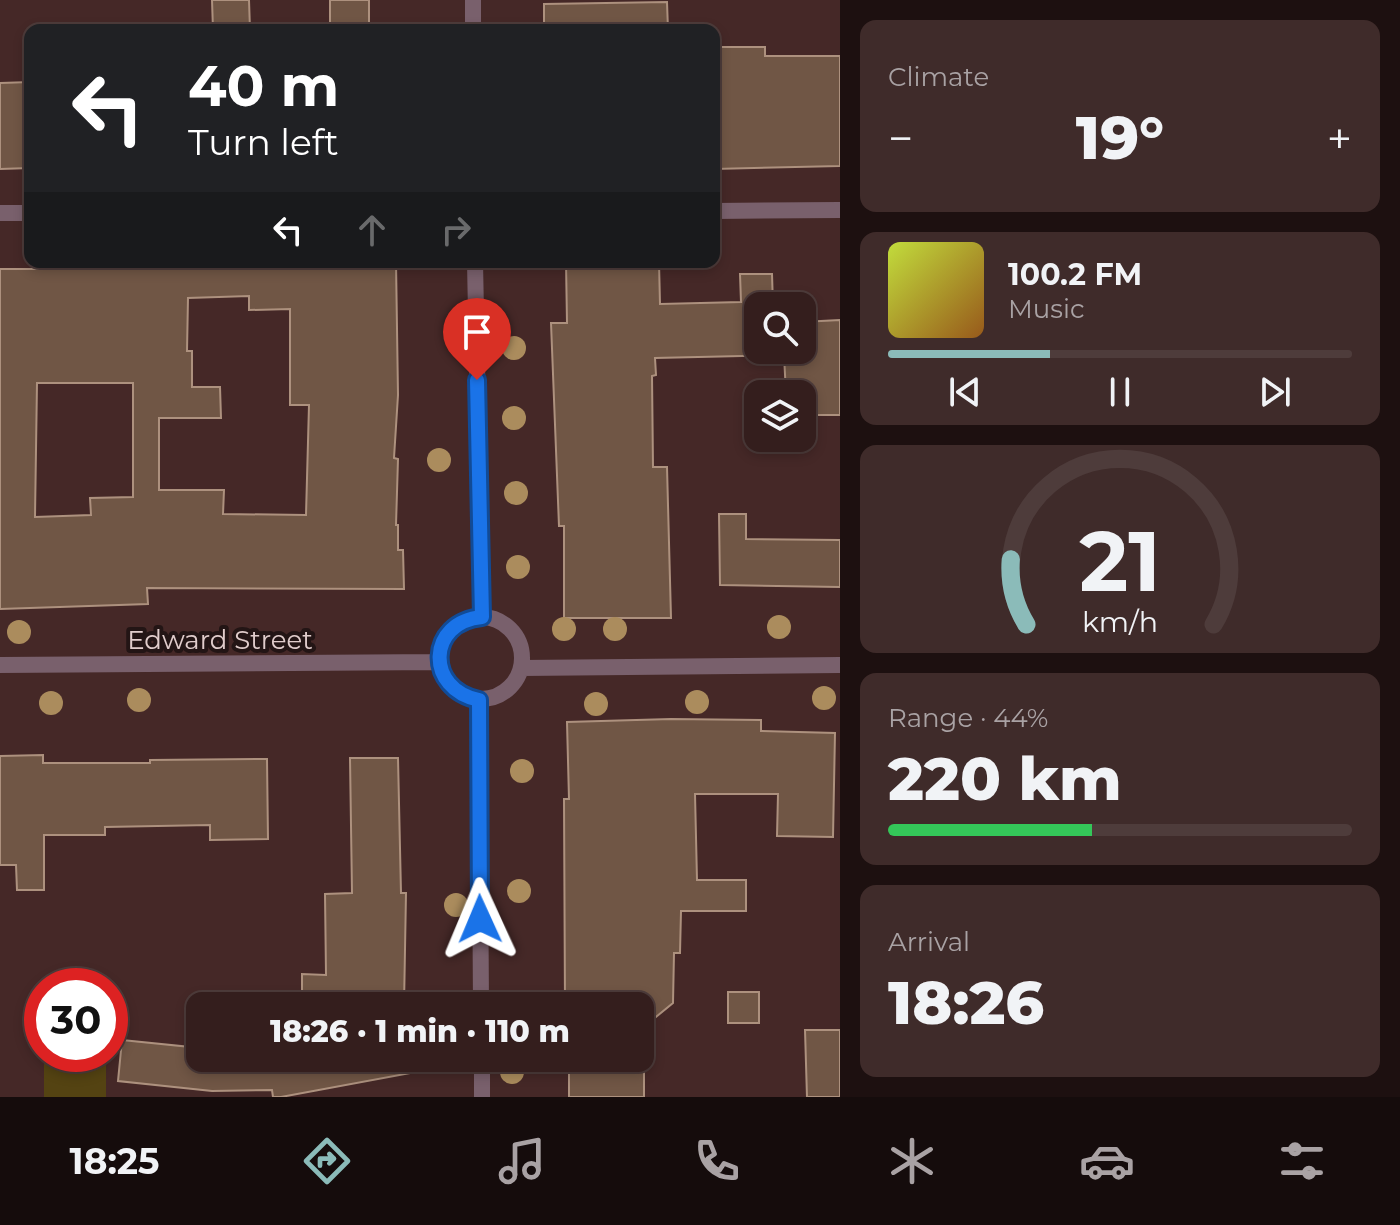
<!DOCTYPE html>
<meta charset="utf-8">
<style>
:root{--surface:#341e1d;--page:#3f2b2a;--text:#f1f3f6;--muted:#a9a2a4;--line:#4e3c3b;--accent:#8bbbb9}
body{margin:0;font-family:Montserrat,sans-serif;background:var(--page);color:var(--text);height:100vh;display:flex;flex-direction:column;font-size:30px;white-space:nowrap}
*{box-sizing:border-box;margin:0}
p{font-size:26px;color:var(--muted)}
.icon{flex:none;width:44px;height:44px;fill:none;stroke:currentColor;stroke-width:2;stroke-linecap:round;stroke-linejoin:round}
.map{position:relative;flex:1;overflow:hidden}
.sheet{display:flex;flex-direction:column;gap:20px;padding:20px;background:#1d1010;width:560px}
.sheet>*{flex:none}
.top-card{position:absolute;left:24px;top:24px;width:696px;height:244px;border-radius:16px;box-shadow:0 4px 12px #0003,0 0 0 2px var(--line);background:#202124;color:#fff;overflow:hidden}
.tools{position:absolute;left:744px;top:292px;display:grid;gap:16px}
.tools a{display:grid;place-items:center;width:72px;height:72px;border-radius:16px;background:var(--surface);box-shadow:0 4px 12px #0003,0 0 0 2px var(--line);font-size:40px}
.speed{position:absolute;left:24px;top:968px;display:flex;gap:16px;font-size:40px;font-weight:700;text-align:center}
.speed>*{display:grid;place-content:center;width:104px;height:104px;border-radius:50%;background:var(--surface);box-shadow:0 4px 12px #0003,0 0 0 2px var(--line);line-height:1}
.speed .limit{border:12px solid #d22;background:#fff;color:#111}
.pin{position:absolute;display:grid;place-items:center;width:68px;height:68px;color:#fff;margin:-82px -34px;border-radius:50% 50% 50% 0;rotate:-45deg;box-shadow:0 0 8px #0007}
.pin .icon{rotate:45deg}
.me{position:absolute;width:88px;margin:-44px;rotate:359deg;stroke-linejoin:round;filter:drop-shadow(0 0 6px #0008)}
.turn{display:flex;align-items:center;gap:28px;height:168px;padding:0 32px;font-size:36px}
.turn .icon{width:104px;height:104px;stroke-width:2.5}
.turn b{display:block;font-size:56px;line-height:68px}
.lanes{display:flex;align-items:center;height:76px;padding:0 32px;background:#0003;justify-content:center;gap:40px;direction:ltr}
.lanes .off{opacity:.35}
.big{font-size:60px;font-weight:800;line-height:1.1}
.sheet .card{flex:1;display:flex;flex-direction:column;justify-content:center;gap:12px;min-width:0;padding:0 28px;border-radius:16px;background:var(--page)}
.sheet .dial{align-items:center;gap:0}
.dial svg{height:208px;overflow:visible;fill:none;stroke:var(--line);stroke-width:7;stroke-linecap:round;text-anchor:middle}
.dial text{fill:var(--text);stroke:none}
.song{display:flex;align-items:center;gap:24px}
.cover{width:96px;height:96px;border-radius:12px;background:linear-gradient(135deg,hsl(70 70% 55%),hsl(30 70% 35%))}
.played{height:8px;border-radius:4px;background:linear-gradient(90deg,var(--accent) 35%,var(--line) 35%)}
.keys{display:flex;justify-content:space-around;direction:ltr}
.heat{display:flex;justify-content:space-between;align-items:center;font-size:44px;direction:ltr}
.charge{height:12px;border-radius:6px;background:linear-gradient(90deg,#34c759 44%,var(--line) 0)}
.trip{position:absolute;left:186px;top:992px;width:468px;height:80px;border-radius:16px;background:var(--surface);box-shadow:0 4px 12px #0003,0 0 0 2px var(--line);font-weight:800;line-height:80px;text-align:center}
.menu{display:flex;height:128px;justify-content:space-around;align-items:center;background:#150c0c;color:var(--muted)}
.menu .icon{width:56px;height:56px}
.menu .selected{color:var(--accent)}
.menu b{font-size:36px;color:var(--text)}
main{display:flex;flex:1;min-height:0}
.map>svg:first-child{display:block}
.green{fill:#544312}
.building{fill:#705645;stroke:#ad917e;stroke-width:2;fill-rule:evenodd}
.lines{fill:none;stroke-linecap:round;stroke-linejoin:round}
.minor{stroke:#79606c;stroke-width:16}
.tree{fill:#ab8c5d}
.route-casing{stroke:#114b97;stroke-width:20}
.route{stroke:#1a73e8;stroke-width:14}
.labels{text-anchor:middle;stroke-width:8;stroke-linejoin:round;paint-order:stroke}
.street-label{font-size:26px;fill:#e1cdcc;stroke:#231515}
</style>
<main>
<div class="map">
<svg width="840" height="1097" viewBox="0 0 840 1097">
<rect width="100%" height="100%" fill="#452827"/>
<!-- green -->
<path class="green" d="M44,1054H106V1097H44Z"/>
<!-- building -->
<path class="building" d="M212,0H249L250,30H213Z
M330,0H369V30H330Z
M667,2L668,30H544V4Z
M714,47H765V56H840V166L714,169Z
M30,82V168L0,169V83Z
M74,262H396L398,395L394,458L398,459L396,525H398V550H403L404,589L147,588L148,604L0,609V269H74ZM249,296V310L290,309V405H309L306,515L223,514L224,490H159V418H221L220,387H192V351H187L188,298ZM37,383H133V497L90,498L91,515L35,517Z
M566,262H659L660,304L741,302L740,274H772L773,306H758V350H802V322L840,320V415H802V394H786L784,355L655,358L656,375L652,376L653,467H667L671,618H564V526H559L551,323H567Z
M719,514H746V539L840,540V587L720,585Z
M671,719L761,720V731L835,733L833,837L777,836L778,794H695L697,880H746V911H681L680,953H674L673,1003L640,1030V1006H565L564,799H569L567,722Z
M43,755V763H150V760L267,759L268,839L210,840V825L105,827V835H44V890H17L16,865H0V756Z
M350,758H398L401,893H406L404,1006H302V974L326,975L325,894L352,893Z
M728,992H759V1023H728Z
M805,1030H840V1097H807Z
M122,1040L200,1048V1058H415L416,1072L281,1097H273L272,1090L212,1091L118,1081Z
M569,1058H622V1070L644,1069V1097H569Z"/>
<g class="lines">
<!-- minor -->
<path class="minor" d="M473,0V30
M714,211L840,210
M0,213H30
M475,262L482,617
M440 658a41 41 0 1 1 82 0a41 41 0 1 1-82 0Z
M0,665L440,662
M521,668L840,665
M479,700L481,1006
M482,1058V1097"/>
</g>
<!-- trees -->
<g class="tree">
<circle cx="514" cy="348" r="12"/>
<circle cx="514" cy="418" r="12"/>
<circle cx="439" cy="460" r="12"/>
<circle cx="516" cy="493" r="12"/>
<circle cx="518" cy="567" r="12"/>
<circle cx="779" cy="627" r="12"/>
<circle cx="564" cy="629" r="12"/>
<circle cx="615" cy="629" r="12"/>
<circle cx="19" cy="632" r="12"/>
<circle cx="824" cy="698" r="12"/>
<circle cx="139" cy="700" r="12"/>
<circle cx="697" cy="702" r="12"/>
<circle cx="51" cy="703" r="12"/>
<circle cx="596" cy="704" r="12"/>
<circle cx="522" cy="771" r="12"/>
<circle cx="519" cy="891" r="12"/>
<circle cx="456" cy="905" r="12"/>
<circle cx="512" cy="1072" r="12"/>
</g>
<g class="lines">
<defs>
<path id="route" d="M477,380L482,617C427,622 425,689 479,700L480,919"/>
</defs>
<!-- route casing -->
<use href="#route" class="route-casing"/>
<!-- route -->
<use href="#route" class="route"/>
</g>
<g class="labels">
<!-- street labels -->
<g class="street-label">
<text x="220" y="649">Edward Street</text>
</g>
</g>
</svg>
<div class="tools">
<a><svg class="icon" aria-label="search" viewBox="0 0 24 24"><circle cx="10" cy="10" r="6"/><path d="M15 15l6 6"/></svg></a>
<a><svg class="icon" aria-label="layers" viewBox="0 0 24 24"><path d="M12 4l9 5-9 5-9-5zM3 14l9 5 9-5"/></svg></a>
</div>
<div class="speed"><div class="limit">30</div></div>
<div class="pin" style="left:477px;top:380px;background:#d93025"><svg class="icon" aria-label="arrive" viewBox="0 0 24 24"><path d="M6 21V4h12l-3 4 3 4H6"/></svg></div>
<svg class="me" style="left:480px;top:919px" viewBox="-20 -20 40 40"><path d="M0-17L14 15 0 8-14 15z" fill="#1a73e8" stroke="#fff" stroke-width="4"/></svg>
<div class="trip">18:26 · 1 min · 110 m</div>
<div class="top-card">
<div class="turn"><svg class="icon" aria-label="left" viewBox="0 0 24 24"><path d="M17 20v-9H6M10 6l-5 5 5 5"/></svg><div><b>40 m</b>Turn left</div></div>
<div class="lanes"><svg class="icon" aria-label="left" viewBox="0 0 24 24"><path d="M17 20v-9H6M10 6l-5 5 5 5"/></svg><svg class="icon off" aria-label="ahead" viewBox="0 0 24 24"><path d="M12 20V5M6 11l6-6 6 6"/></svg><svg class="icon off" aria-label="right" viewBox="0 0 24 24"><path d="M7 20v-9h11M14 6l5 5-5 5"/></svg></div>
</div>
</div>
<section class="sheet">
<div class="card"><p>Climate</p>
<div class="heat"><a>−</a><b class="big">19°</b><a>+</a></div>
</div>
<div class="card">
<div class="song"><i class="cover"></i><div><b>100.2 FM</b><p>Music</p></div></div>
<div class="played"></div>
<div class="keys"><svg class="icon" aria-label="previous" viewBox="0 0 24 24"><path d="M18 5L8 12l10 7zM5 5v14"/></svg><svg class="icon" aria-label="pause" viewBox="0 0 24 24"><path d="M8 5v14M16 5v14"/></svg><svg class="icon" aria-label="next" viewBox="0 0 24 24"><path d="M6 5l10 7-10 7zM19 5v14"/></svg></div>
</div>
<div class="card dial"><svg viewBox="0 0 100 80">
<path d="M14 69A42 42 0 1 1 86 69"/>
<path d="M14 69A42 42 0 0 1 8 44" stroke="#8bbbb9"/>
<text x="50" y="56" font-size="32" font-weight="700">21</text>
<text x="50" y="72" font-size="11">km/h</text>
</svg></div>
<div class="card"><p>Range · 44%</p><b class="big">220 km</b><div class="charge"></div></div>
<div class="card"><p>Arrival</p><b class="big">18:26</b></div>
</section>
</main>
<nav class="menu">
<b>18:25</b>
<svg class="icon selected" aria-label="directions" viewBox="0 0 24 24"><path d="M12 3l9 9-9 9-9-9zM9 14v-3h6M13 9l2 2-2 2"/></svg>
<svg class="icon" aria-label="music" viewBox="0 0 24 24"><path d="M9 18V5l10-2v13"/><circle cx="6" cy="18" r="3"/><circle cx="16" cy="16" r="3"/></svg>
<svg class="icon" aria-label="phone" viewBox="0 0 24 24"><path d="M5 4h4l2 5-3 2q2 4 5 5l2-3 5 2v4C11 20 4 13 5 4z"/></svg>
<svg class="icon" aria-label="climate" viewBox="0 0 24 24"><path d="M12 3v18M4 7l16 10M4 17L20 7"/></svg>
<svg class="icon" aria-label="car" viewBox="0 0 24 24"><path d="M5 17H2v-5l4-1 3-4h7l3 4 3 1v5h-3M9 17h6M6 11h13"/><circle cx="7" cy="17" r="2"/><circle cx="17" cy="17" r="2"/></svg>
<svg class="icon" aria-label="filters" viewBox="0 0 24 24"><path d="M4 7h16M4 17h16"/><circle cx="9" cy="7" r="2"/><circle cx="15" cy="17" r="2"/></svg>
</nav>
